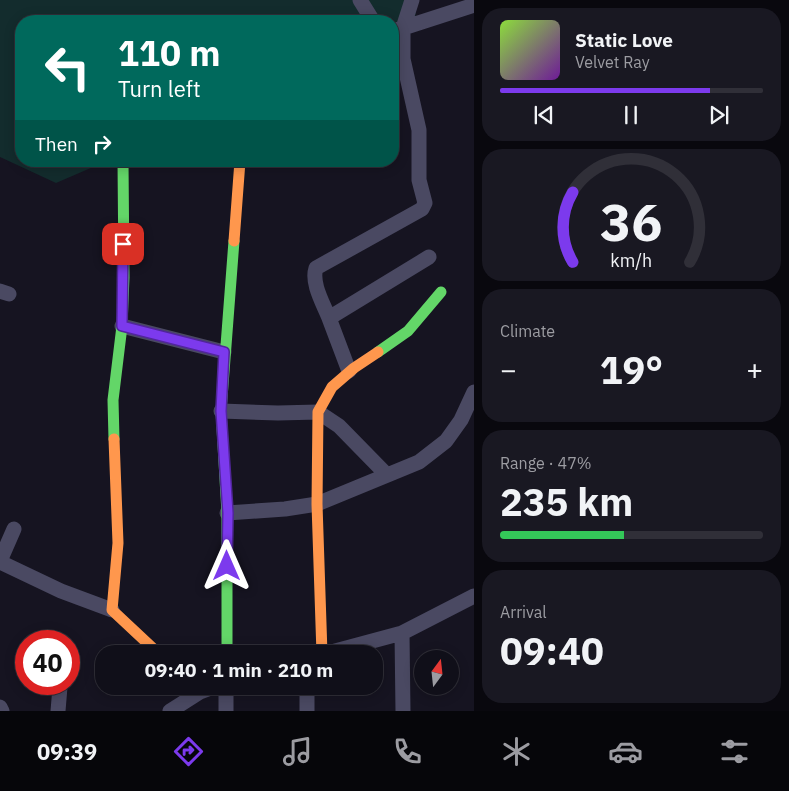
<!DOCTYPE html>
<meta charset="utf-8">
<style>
:root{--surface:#100f19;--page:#191822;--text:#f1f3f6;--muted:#9c9ca2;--line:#302f38;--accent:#7c3aed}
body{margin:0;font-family:"IBM Plex Sans",sans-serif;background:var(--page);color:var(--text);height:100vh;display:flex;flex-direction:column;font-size:19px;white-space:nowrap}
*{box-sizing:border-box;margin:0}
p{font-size:16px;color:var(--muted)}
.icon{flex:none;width:28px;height:28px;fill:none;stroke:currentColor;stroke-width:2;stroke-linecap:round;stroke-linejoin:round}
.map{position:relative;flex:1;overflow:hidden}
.drawer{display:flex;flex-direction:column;gap:8px;padding:8px;background:#09080e;width:315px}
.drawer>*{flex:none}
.top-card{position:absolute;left:15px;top:15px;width:384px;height:152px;border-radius:20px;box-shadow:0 2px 12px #0003,0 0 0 1px var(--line);background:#00695c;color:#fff;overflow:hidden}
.needle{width:32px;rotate:15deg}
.tools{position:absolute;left:414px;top:650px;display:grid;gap:10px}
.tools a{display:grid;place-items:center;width:45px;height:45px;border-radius:50%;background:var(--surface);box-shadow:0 2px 12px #0003,0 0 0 1px var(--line);font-size:25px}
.speed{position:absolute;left:15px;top:630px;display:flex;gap:10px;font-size:25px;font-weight:700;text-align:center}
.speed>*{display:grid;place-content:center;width:65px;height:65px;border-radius:50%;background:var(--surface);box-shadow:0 2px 12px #0003,0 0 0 1px var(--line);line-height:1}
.speed .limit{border:8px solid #d22;background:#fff;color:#111}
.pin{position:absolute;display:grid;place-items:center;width:42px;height:42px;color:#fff;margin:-21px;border-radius:10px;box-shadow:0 2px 8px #0006}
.me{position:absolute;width:55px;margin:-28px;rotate:0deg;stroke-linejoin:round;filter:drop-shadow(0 0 4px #0008)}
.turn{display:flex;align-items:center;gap:18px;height:105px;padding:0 20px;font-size:22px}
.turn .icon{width:65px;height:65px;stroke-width:2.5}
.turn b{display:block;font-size:35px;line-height:42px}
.then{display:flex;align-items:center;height:48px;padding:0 20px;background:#0003;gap:10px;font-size:19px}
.big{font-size:38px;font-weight:700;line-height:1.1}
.drawer .card{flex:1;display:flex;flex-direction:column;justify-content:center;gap:8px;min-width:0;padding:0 18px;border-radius:20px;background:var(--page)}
.drawer .dial{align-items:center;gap:0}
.dial svg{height:130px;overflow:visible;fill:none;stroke:var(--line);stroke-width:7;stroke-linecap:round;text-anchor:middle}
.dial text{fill:var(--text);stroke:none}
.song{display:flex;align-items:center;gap:15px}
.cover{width:60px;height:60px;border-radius:8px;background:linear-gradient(135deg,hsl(90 70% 55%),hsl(280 70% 35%))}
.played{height:5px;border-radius:2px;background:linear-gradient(90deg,var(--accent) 80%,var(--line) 80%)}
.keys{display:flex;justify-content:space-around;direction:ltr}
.heat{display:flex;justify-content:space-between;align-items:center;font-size:28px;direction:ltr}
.charge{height:8px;border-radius:4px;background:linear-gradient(90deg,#34c759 47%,var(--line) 0)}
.trip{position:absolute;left:95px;top:645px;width:288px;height:50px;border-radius:20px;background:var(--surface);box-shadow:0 2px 12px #0003,0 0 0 1px var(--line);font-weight:700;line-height:50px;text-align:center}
.dock{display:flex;height:80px;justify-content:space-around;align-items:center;background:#06060a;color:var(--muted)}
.dock .icon{width:35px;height:35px}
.dock .on{color:var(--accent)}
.dock b{font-size:22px;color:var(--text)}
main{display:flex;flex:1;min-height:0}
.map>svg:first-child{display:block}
.green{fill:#132c2d}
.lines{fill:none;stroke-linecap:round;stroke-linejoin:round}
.street{stroke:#4a4962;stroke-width:15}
.fast{stroke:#63d668;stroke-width:11}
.slow{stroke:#ff974d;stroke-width:11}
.route-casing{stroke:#51269a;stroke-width:12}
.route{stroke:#7c3aed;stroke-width:9}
</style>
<main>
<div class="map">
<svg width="474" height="711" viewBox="0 0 474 711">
<rect width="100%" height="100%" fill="#161421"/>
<!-- green -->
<path class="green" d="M0,0H417L414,30L393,39L392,21H21V161H107L56,183L0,157Z"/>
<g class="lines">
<!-- street -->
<path class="street" d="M360,0L373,21
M412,0L403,28L474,5
M0,291L9,294
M329,318C323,303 311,283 316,268L422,209L425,203L419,180V130L403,59V28L392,31
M122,326L224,352
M349,371L329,318L429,257
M221,411L278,413L318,412L339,426L386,474
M227,513L285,509L317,504L419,462L446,441L461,420L474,392
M0,561L14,529
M0,562L61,591L112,610
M402,633L403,711
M324,654L402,633L474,596
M307,686V711
M200,692L216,686
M0,707L2,711
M58,711L60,687
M170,711L200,692L193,686
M226,711V686"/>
<!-- fast -->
<path class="fast" d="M378,352L408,331L441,292
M114,439L113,400L122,326L124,277L123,161
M227,654V513L221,411L234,241"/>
<!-- slow -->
<path class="slow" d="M234,241L240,161
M114,439L118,543L112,610L159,654
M322,654L317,504L318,412L332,387L354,368L378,352"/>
</g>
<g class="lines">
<defs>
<path id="route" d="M123,244L122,326L224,352L221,411L228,513L227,566"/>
</defs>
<!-- route casing -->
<use href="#route" class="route-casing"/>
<!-- route -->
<use href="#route" class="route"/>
</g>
</svg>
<div class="tools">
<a><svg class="needle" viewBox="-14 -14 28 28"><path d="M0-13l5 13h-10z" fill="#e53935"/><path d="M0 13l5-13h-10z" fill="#9c9ca2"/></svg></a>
</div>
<div class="speed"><div class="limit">40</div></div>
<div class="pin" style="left:123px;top:244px;background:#d93025"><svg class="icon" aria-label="arrive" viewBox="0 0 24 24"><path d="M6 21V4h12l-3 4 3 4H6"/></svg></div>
<svg class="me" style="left:227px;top:566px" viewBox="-20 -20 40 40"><path d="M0-17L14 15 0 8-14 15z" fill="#7c3aed" stroke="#fff" stroke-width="4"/></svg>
<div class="trip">09:40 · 1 min · 210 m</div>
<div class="top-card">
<div class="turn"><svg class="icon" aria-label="left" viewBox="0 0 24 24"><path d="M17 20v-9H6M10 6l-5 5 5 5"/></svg><div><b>110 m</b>Turn left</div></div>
<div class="then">Then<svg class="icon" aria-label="right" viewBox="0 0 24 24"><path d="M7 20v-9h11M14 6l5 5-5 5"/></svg></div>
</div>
</div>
<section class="drawer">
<div class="card">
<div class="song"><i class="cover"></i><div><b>Static Love</b><p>Velvet Ray</p></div></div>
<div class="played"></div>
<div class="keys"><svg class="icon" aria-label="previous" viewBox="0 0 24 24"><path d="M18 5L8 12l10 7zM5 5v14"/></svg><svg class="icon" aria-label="pause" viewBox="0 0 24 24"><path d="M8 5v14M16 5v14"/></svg><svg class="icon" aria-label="next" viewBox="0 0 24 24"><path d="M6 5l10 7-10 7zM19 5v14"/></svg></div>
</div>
<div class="card dial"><svg viewBox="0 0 100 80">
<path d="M14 69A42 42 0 1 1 86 69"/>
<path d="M14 69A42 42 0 0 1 14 26" stroke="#7c3aed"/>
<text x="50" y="56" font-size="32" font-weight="700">36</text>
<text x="50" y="72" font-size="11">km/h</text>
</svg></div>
<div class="card"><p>Climate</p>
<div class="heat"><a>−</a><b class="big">19°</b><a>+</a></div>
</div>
<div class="card"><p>Range · 47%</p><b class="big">235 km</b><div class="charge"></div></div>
<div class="card"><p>Arrival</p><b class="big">09:40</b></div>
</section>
</main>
<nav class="dock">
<b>09:39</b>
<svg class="icon on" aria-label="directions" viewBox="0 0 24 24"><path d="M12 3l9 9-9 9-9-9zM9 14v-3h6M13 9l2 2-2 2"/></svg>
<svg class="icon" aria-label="music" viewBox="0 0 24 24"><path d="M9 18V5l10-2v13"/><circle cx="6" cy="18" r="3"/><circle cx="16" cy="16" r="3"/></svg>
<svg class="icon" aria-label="phone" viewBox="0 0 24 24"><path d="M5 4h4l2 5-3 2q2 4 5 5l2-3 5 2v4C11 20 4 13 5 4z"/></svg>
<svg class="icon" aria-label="climate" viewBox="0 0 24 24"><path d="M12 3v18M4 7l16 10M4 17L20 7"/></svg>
<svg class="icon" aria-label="car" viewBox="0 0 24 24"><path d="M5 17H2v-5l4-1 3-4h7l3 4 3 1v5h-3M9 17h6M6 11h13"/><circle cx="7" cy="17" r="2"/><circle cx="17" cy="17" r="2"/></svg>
<svg class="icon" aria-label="filters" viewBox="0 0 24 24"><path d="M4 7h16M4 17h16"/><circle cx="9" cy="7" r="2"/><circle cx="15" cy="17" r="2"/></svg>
</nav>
